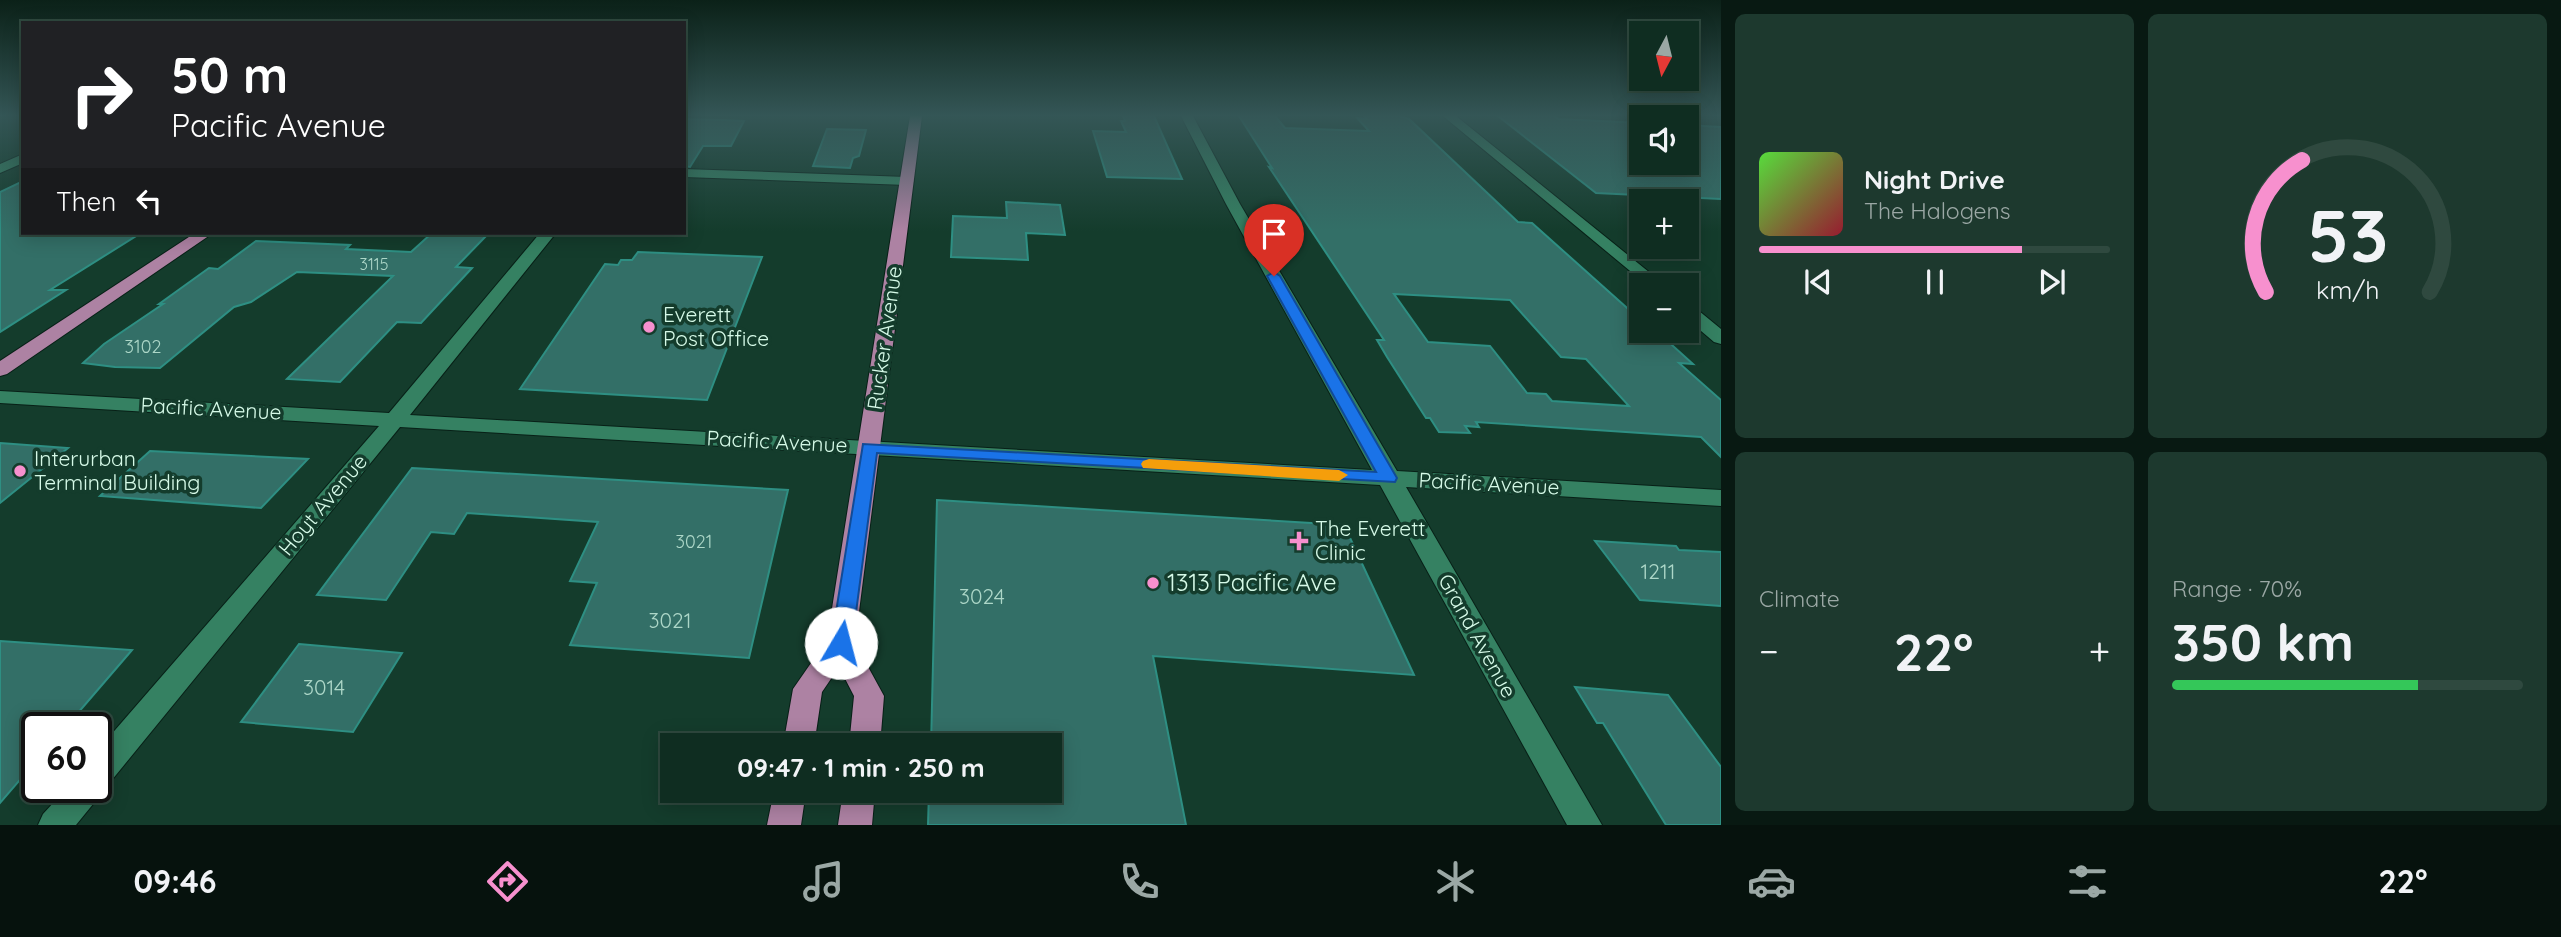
<!DOCTYPE html>
<meta charset="utf-8">
<style>
:root{--surface:#0f2d21;--page:#1d392e;--text:#f1f3f6;--muted:#9ba8a5;--line:#2f493f;--accent:#f790ce}
body{margin:0;font-family:Quicksand,sans-serif;background:var(--page);color:var(--text);height:100vh;display:flex;flex-direction:column;font-size:26px;white-space:nowrap}
*{box-sizing:border-box;margin:0}
p{font-size:23px;color:var(--muted)}
.icon{flex:none;width:38px;height:38px;fill:none;stroke:currentColor;stroke-width:2;stroke-linecap:round;stroke-linejoin:round}
.map{position:relative;flex:1;overflow:hidden}
.details{display:flex;flex-direction:column;gap:14px;padding:14px;background:#081912;width:840px}
.details>*{flex:none}
.banner{position:absolute;left:21px;top:21px;width:665px;height:214px;border-radius:0px;box-shadow:0 4px 18px #0003,0 0 0 2px var(--line);background:#202124;color:#fff;overflow:hidden}
.needle{width:46px;rotate:187deg}
.tools{position:absolute;left:1629px;top:21px;display:grid;gap:14px}
.tools a{display:grid;place-items:center;width:70px;height:70px;border-radius:0px;background:var(--surface);box-shadow:0 4px 18px #0003,0 0 0 2px var(--line);font-size:35px}
.speed{position:absolute;left:21px;top:712px;display:flex;gap:14px;font-size:35px;font-weight:700;text-align:center}
.speed>*{display:grid;place-content:center;width:91px;height:91px;border-radius:50%;background:var(--surface);box-shadow:0 4px 18px #0003,0 0 0 2px var(--line);line-height:1}
.speed .limit{border:4px solid #111;border-radius:10px;background:#fff;color:#111}
.pin{position:absolute;display:grid;place-items:center;width:60px;height:60px;color:#fff;margin:-72px -30px;border-radius:50% 50% 50% 0;rotate:-45deg;box-shadow:0 0 7px #0007}
.pin .icon{rotate:45deg}
.me{position:absolute;width:77px;margin:-38px;rotate:8deg;stroke-linejoin:round;filter:drop-shadow(0 0 5px #0008)}
.turn{display:flex;align-items:center;gap:24px;height:147px;padding:0 35px;font-size:32px}
.turn .icon{width:91px;height:91px;stroke-width:2.5}
.turn b{display:block;font-size:49px;line-height:60px}
.then{display:flex;align-items:center;height:66px;padding:0 35px;background:#0003;gap:14px;font-size:26px}
.big{font-size:52px;font-weight:800;line-height:1.1}
.details .card{flex:1;display:flex;flex-direction:column;justify-content:center;gap:10px;min-width:0;padding:0 24px;border-radius:10px;background:var(--page)}
.details .dial{align-items:center;gap:0}
.dial svg{height:182px;overflow:visible;fill:none;stroke:var(--line);stroke-width:7;stroke-linecap:round;text-anchor:middle}
.dial text{fill:var(--text);stroke:none}
.song{display:flex;align-items:center;gap:21px}
.cover{width:84px;height:84px;border-radius:10px;background:linear-gradient(135deg,hsl(110 70% 55%),hsl(350 70% 35%))}
.played{height:7px;border-radius:4px;background:linear-gradient(90deg,var(--accent) 75%,var(--line) 75%)}
.keys{display:flex;justify-content:space-around;direction:ltr}
.heat{display:flex;justify-content:space-between;align-items:center;font-size:38px;direction:ltr}
.charge{height:10px;border-radius:5px;background:linear-gradient(90deg,#34c759 70%,var(--line) 0)}
.details .tiles{flex:1;display:grid;gap:14px;grid-template-columns:repeat(2,1fr)}
.trip{position:absolute;left:660px;top:733px;width:402px;height:70px;border-radius:0px;background:var(--surface);box-shadow:0 4px 18px #0003,0 0 0 2px var(--line);font-weight:800;line-height:70px;text-align:center}
.tabs{display:flex;height:112px;justify-content:space-around;align-items:center;background:#06120d;color:var(--muted)}
.tabs .icon{width:49px;height:49px}
.tabs .selected{color:var(--accent)}
.tabs b{font-size:32px;color:var(--text)}
main{display:flex;flex:1;min-height:0}
.map>svg:first-child{display:block}
.building{fill:#336f67;stroke:#2e8f83;stroke-width:2;fill-rule:evenodd}
.lines{fill:none;stroke-linecap:round;stroke-linejoin:round}
.minor-casing{stroke:#082017;stroke-width:2}
.major-casing{stroke:#082017;stroke-width:2}
.minor{fill:#358162;fill-rule:evenodd}
.major{fill:#ad82a3;fill-rule:evenodd}
.route{fill:#1a73e8;stroke:#114b97;stroke-width:2}
.slow{fill:#f59e0b}
.poi-dot{fill:#f790ce;stroke:#143c2c;stroke-width:2.5}
.labels{text-anchor:middle;stroke-width:7;stroke-linejoin:round;paint-order:stroke}
.far-number-label{font-size:16px;fill:#add7c8}
.number-label{font-size:18px;fill:#add7c8}
.poi-label{font-size:21px;fill:#d6fae8;stroke:#143c2c;text-anchor:start}
.street-label{font-size:21px;fill:#d6fae8;stroke:#143c2c}
.near-number-label{font-size:21px;fill:#add7c8}
.near-poi-label{font-size:24px;fill:#d6fae8;stroke:#143c2c;text-anchor:start}
</style>
<main>
<div class="map">
<svg width="1721" height="825" viewBox="0 0 1721 825">
<rect width="100%" height="100%" fill="#143c2c"/>
<!-- building -->
<path class="building" d="M1123,116H1154L1182,179L1107,177L1093,131L1126,132L1121,121H1125Z
M1239,116H1275L1285,128L1369,131L1357,118L1367,119L1364,116H1399L1409,119L1518,222L1532,223L1626,307L1642,322V331H1651L1656,336H1662L1693,364L1679,363L1721,400V457L1701,437L1476,422L1479,427L1465,426L1470,433L1439,432L1430,418H1426L1387,357L1377,340H1384L1269,167L1272,168ZM1394,294L1510,300L1561,357L1586,359L1629,406L1552,401L1546,394L1527,393L1490,346L1428,342Z
M1498,116H1554L1559,119L1642,123V163H1687V125L1721,127V199L1596,193Z
M684,119L723,120L744,121L731,146H703L690,167L684,166Z
M827,129L866,130L859,156L853,158L850,168L813,166Z
M23,181V233H141L50,290H66L0,332V192Z
M1006,202L1060,205L1065,235L1026,233L1028,260L951,257L953,216L1007,218Z
M432,233H489L456,267L472,268L421,323L397,322L340,382L287,379L393,276L297,272L251,302L234,307L160,368L115,367L83,363L104,344L163,304H159L209,268L218,269L256,241L350,245L346,249L411,252Z
M638,252L762,257L707,400L520,389L605,264L618,265L621,260H632Z
M0,443L68,448L0,503Z
M150,451L308,459L261,508L100,496Z
M412,468L788,490L749,658L570,645L597,583L570,581L598,522L467,513L454,534L431,532L386,600L317,595Z
M937,500L1344,525L1414,675L1153,656L1186,825H928L929,791H1050V746H931Z
M1595,541L1676,546L1679,550L1721,552V606L1640,600Z
M0,641L132,650L65,728H37V760L0,803Z
M299,644L402,653L353,732L241,722Z
M1575,687L1668,695L1721,767V825H1666L1603,723H1597Z"/>
<g class="lines">
<defs>
<path id="minor" d="M1181,116H1193L1240,204L1397,471L1721,490V506L1406,487L1602,825H1567L1380,485L400,427L107,786L103,788L98,798L76,825H38L43,814L67,788H96V752L379,426L0,403V391L389,413L540,233H556L410,415L1372,470L1226,204Z
M1443,116H1456L1665,285H1647Z
M23,154V163L0,173V164Z
M684,169L907,177L914,181L907,185L684,177Z
M1687,305L1693,306L1721,329V344L1714,342L1687,319Z"/>
<path id="major" d="M910,116H922L855,643L884,696L880,746H849L854,696L839,667L822,692L814,746H783L793,689L827,640Z
M195,233H213L7,374L0,376V361Z
M774,791H806L801,825H767Z
M843,791H875L872,825H838Z"/>
</defs>
<!-- minor casing -->
<use href="#minor" class="minor-casing"/>
<!-- major casing -->
<use href="#major" class="major-casing"/>
<!-- minor -->
<use href="#minor" class="minor"/>
<!-- major -->
<use href="#major" class="major"/>
</g>
<!-- sky -->
<linearGradient id="sky" x2="0" y2="1"><stop stop-color="#0b2118"/><stop offset="0.5" stop-color="#345656"/><stop offset="1" stop-color="#345656" stop-opacity="0"/></linearGradient>
<rect width="1721" height="231" fill="url(#sky)"/>
<!-- route -->
<path class="route" d="M1274,272L1280,276L1397,478L1395,482L877,453L852,643L849,649L841,651L834,649L831,643L863,444L1376,472L1267,276Z"/>
<!-- slow -->
<path class="slow" d="M1149,459L1339,470L1348,475L1339,481L1143,468L1141,464L1143,461Z"/>
<!-- markers -->
<g class="poi-dot">
<circle cx="649" cy="327" r="7"/>
<circle cx="20" cy="471" r="7"/>
<path d="M1295.5 530.5h7v7h7v7h-7v7h-7v-7h-7v-7h7z"/>
<circle cx="1153" cy="583" r="7"/>
</g>
<g class="labels">
<!-- far-number labels -->
<g class="far-number-label">
<text x="374" y="270">3115</text>
</g>
<!-- number labels -->
<g class="number-label">
<text x="143" y="353">3102</text>
<text x="694" y="548">3021</text>
</g>
<!-- poi labels -->
<g class="poi-label">
<text x="663" y="322">Everett<tspan x="663" dy="24">Post Office</tspan></text>
<text x="34" y="466">Interurban<tspan x="34" dy="24">Terminal Building</tspan></text>
<text x="1315" y="536">The Everett<tspan x="1315" dy="24">Clinic</tspan></text>
</g>
<!-- street labels -->
<g class="street-label">
<text transform="translate(885 338) rotate(-82)" y="7">Rucker Avenue</text>
<text transform="translate(211 409) rotate(3)" y="7">Pacific Avenue</text>
<text transform="translate(777 442) rotate(3)" y="7">Pacific Avenue</text>
<text transform="translate(1489 484) rotate(3)" y="7">Pacific Avenue</text>
<text transform="translate(323 505) rotate(-50)" y="7">Hoyt Avenue</text>
<text transform="translate(1477 636) rotate(61)" y="7">Grand Avenue</text>
</g>
<!-- near-number labels -->
<g class="near-number-label">
<text x="1658" y="579">1211</text>
<text x="982" y="604">3024</text>
<text x="670" y="628">3021</text>
<text x="324" y="695">3014</text>
</g>
<!-- near-poi labels -->
<g class="near-poi-label">
<text x="1167" y="591">1313 Pacific Ave</text>
</g>
</g>
</svg>
<div class="tools">
<a><svg class="needle" viewBox="-14 -14 28 28"><path d="M0-13l5 13h-10z" fill="#e53935"/><path d="M0 13l5-13h-10z" fill="#9ba8a5"/></svg></a>
<a><svg class="icon" aria-label="sound" viewBox="0 0 24 24"><path d="M4 9h4l5-4v14l-5-4H4zM17 9q2 3 0 6"/></svg></a>
<a>+</a>
<a>−</a>
</div>
<div class="speed"><div class="limit">60</div></div>
<div class="pin" style="left:1274px;top:276px;background:#d93025"><svg class="icon" aria-label="arrive" viewBox="0 0 24 24"><path d="M6 21V4h12l-3 4 3 4H6"/></svg></div>
<svg class="me" style="left:841px;top:643px" viewBox="-20 -20 40 40"><circle r="19" fill="#fff"/><path d="M0-13L10 11 0 6-10 11z" fill="#1a73e8"/></svg>
<div class="trip">09:47 · 1 min · 250 m</div>
<div class="banner">
<div class="turn"><svg class="icon" aria-label="right" viewBox="0 0 24 24"><path d="M7 20v-9h11M14 6l5 5-5 5"/></svg><div><b>50 m</b>Pacific Avenue</div></div>
<div class="then">Then<svg class="icon" aria-label="left" viewBox="0 0 24 24"><path d="M17 20v-9H6M10 6l-5 5 5 5"/></svg></div>
</div>
</div>
<section class="details">
<div class="tiles">
<div class="card">
<div class="song"><i class="cover"></i><div><b>Night Drive</b><p>The Halogens</p></div></div>
<div class="played"></div>
<div class="keys"><svg class="icon" aria-label="previous" viewBox="0 0 24 24"><path d="M18 5L8 12l10 7zM5 5v14"/></svg><svg class="icon" aria-label="pause" viewBox="0 0 24 24"><path d="M8 5v14M16 5v14"/></svg><svg class="icon" aria-label="next" viewBox="0 0 24 24"><path d="M6 5l10 7-10 7zM19 5v14"/></svg></div>
</div>
<div class="card dial"><svg viewBox="0 0 100 80">
<path d="M14 69A42 42 0 1 1 86 69"/>
<path d="M14 69A42 42 0 0 1 30 11" stroke="#f790ce"/>
<text x="50" y="56" font-size="32" font-weight="700">53</text>
<text x="50" y="72" font-size="11">km/h</text>
</svg></div>
<div class="card"><p>Climate</p>
<div class="heat"><a>−</a><b class="big">22°</b><a>+</a></div>
</div>
<div class="card"><p>Range · 70%</p><b class="big">350 km</b><div class="charge"></div></div>
</div>
</section>
</main>
<nav class="tabs">
<b>09:46</b>
<svg class="icon selected" aria-label="directions" viewBox="0 0 24 24"><path d="M12 3l9 9-9 9-9-9zM9 14v-3h6M13 9l2 2-2 2"/></svg>
<svg class="icon" aria-label="music" viewBox="0 0 24 24"><path d="M9 18V5l10-2v13"/><circle cx="6" cy="18" r="3"/><circle cx="16" cy="16" r="3"/></svg>
<svg class="icon" aria-label="phone" viewBox="0 0 24 24"><path d="M5 4h4l2 5-3 2q2 4 5 5l2-3 5 2v4C11 20 4 13 5 4z"/></svg>
<svg class="icon" aria-label="climate" viewBox="0 0 24 24"><path d="M12 3v18M4 7l16 10M4 17L20 7"/></svg>
<svg class="icon" aria-label="car" viewBox="0 0 24 24"><path d="M5 17H2v-5l4-1 3-4h7l3 4 3 1v5h-3M9 17h6M6 11h13"/><circle cx="7" cy="17" r="2"/><circle cx="17" cy="17" r="2"/></svg>
<svg class="icon" aria-label="filters" viewBox="0 0 24 24"><path d="M4 7h16M4 17h16"/><circle cx="9" cy="7" r="2"/><circle cx="15" cy="17" r="2"/></svg>
<b>22°</b>
</nav>
